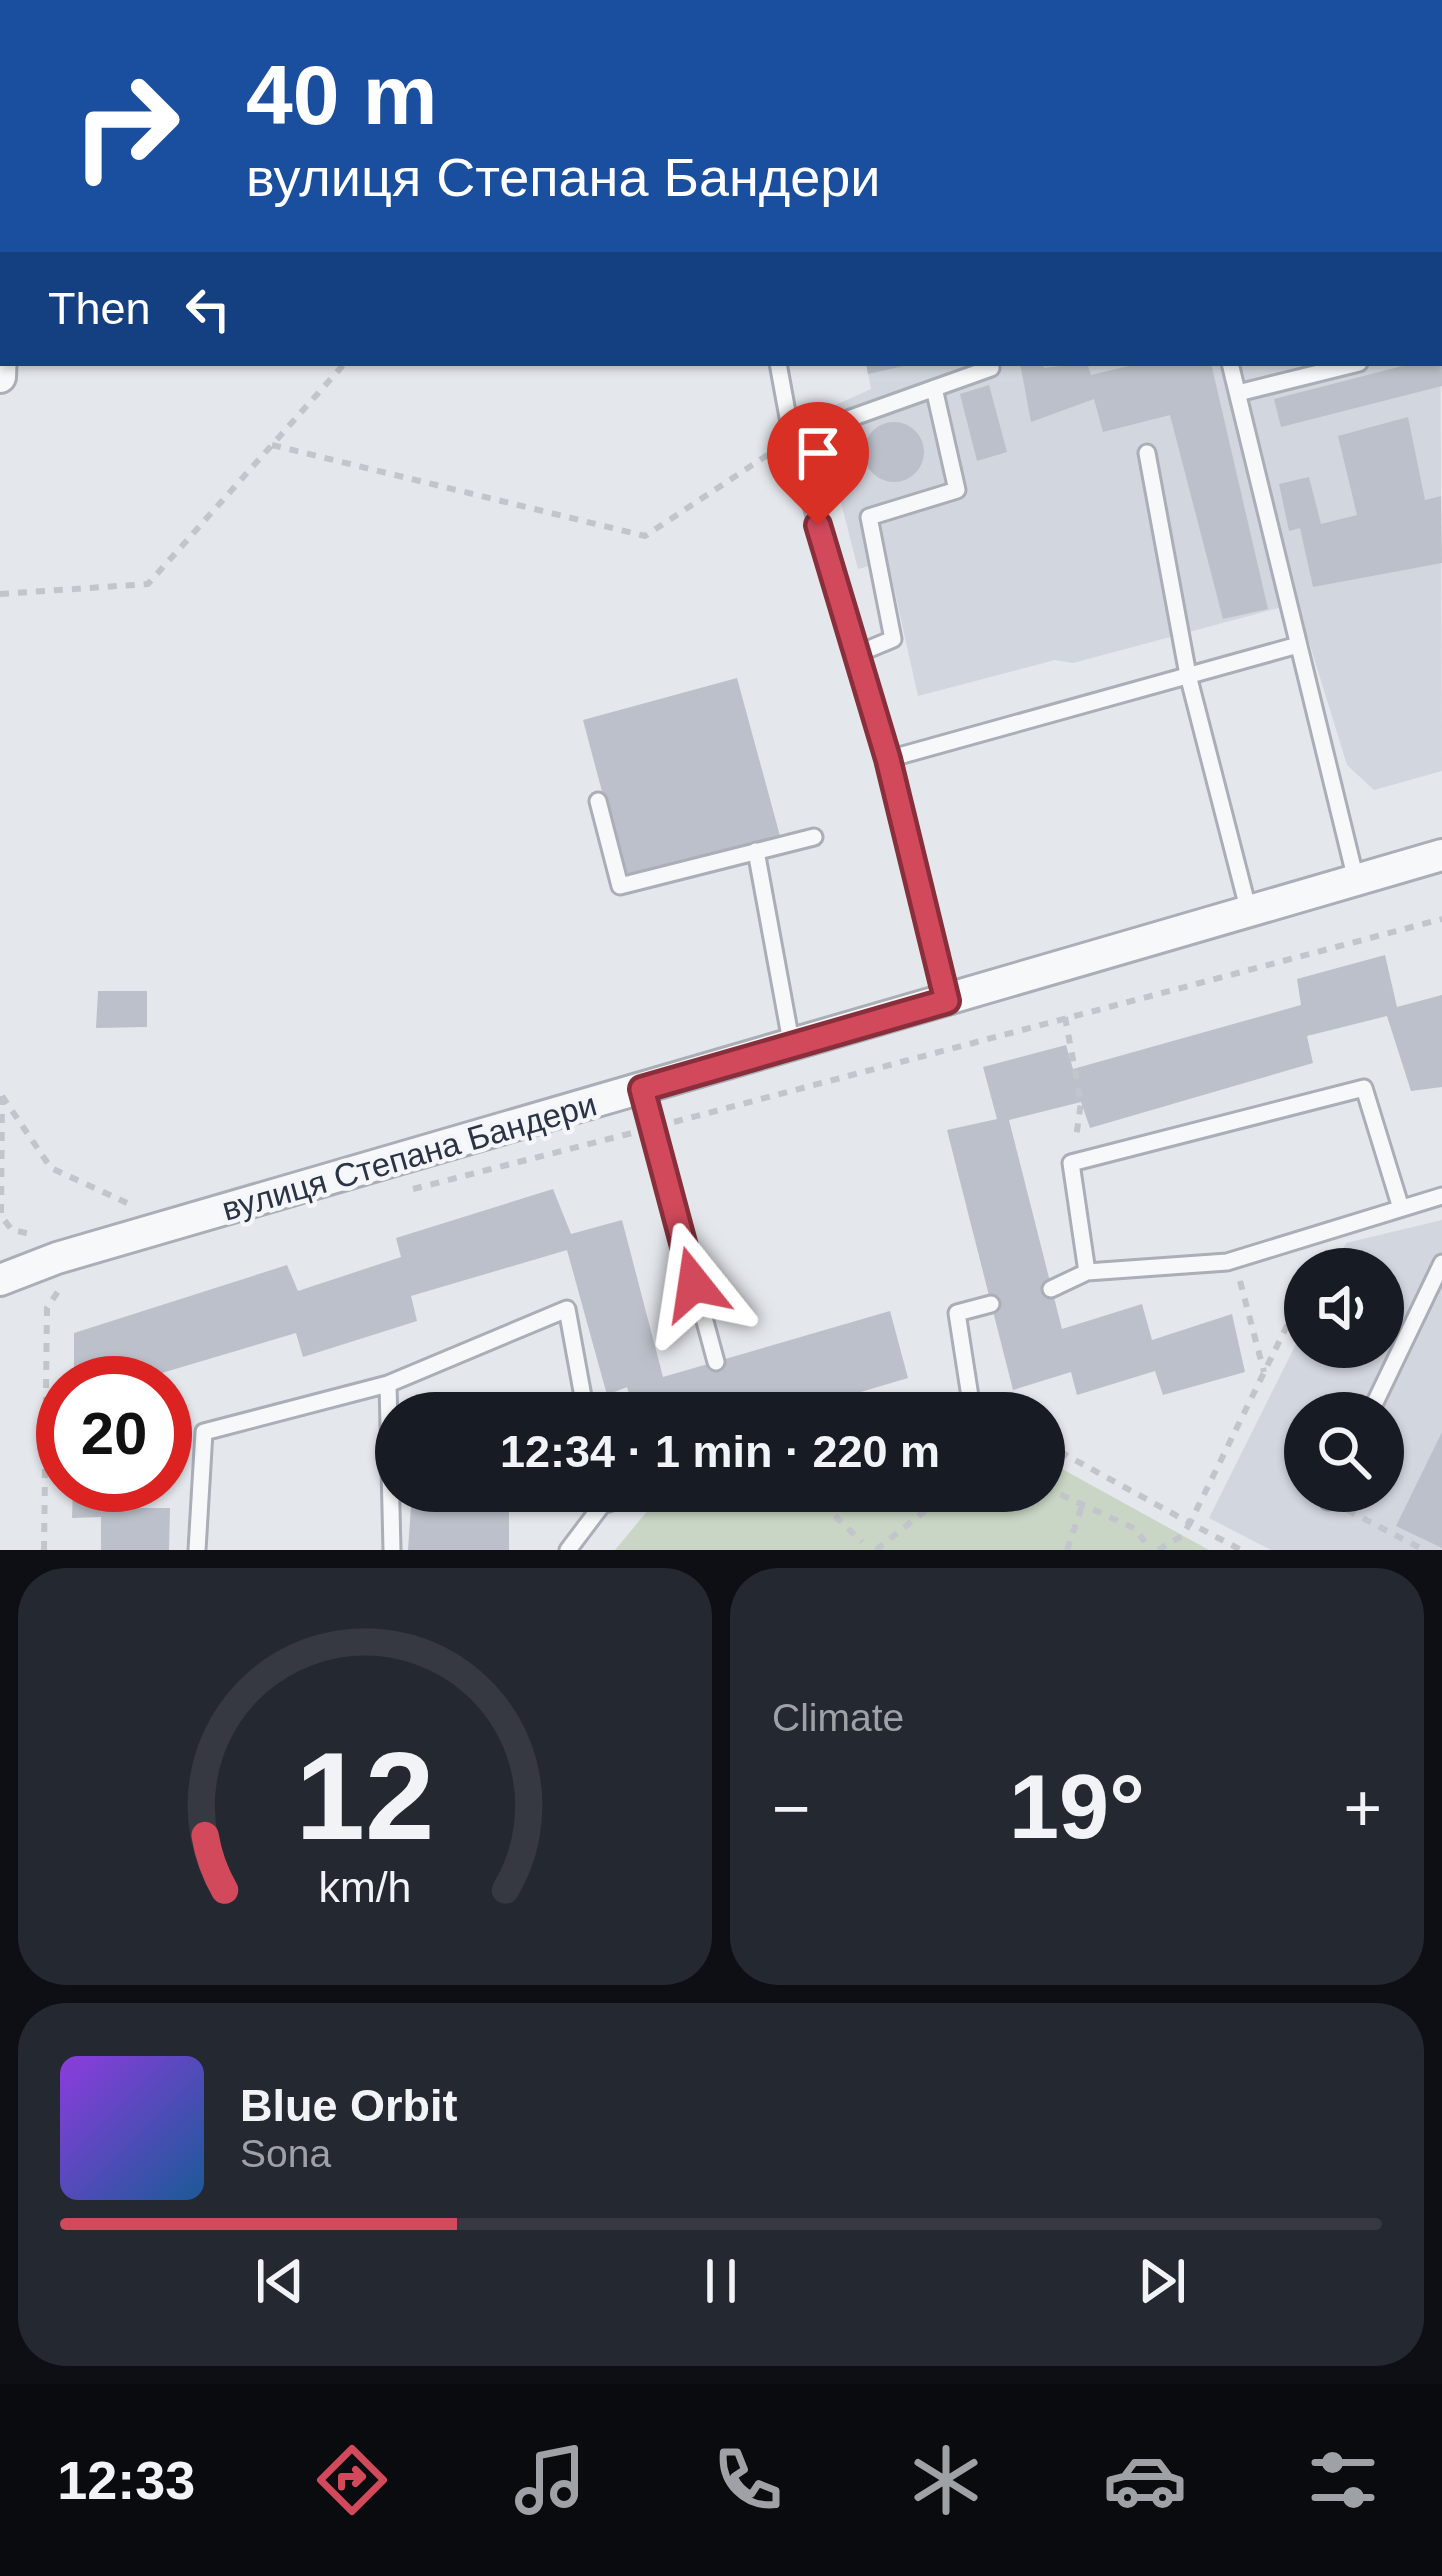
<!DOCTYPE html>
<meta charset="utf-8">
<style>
:root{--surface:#171b24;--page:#242831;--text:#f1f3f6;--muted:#9ea1a6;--line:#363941;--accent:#d1495b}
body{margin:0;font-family:Helvetica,sans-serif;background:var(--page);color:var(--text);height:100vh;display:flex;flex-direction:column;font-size:45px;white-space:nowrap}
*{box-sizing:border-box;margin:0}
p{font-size:39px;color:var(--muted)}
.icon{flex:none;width:66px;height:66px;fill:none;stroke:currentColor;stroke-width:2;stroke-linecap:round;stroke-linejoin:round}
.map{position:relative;height:1550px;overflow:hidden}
.drawer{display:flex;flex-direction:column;gap:18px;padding:18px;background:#0d0f14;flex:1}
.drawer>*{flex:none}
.banner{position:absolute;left:0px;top:0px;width:1443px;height:366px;box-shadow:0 3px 9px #0004;background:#1a4fa0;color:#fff;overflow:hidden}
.tools{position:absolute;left:1284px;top:1248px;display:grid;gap:24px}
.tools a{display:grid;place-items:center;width:120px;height:120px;border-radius:50%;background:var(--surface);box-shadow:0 3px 9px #0004;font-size:60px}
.speed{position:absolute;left:36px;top:1356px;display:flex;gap:24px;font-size:60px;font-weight:700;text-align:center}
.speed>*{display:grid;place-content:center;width:156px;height:156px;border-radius:50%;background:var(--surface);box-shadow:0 3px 9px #0004;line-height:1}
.speed .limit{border:18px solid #d22;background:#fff;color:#111}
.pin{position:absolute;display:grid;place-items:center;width:102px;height:102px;color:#fff;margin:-123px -51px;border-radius:50% 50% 50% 0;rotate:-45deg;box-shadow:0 0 12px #0007}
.pin .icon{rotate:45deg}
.me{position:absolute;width:132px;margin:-66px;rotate:345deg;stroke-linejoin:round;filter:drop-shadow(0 0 9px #0008)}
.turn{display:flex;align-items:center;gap:42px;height:252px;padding:0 48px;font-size:54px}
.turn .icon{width:156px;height:156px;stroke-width:2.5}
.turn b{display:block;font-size:84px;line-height:102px}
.then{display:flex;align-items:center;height:114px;padding:0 48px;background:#0003;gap:24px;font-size:45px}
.big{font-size:90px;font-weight:700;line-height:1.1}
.drawer .card{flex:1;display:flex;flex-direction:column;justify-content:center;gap:18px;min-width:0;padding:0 42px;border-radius:48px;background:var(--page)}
.drawer .dial{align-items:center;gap:0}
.dial svg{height:312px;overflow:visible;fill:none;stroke:var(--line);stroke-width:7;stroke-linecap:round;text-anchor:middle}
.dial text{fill:var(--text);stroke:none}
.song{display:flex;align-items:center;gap:36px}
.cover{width:144px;height:144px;border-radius:18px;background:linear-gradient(135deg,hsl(270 70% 55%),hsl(210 70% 35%))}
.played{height:12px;border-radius:6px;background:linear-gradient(90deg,var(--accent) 30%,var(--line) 30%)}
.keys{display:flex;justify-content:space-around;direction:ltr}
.heat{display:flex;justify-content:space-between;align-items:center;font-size:66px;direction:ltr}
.drawer .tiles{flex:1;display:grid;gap:18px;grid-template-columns:1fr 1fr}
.card:last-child{grid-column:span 2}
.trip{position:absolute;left:375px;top:1392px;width:690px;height:120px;border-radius:60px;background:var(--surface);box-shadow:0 3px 9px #0004;font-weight:700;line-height:120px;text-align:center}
.menu{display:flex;height:192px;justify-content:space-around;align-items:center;background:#090b0e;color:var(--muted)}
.menu .icon{width:84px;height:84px}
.menu .on{color:var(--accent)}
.menu b{font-size:54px;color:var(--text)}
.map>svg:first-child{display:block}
.built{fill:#d2d6de;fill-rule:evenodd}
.green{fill:#c9d6c5}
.building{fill:#bbc0ca}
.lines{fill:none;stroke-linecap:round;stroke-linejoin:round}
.service-casing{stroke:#a9aeb7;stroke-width:21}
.minor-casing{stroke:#a9aeb7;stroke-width:36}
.path{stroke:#c2c5cb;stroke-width:6;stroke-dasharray:9 9;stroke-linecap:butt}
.service{stroke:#f7f8fa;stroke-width:15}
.minor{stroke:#f7f8fa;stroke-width:30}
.route-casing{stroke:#882f3b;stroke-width:30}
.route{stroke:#d1495b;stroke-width:21}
.labels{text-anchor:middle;stroke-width:9;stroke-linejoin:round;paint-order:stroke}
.street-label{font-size:33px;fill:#2b3445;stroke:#f4f6f9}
</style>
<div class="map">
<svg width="1442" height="1550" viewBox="0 0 1442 1550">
<rect width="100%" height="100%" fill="#e4e7ec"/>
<!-- built -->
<path class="built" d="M1440,234L1442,771L1374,790L1347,765L1297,603L1073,663L1055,660L918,696L888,561L858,569L818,413L871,389L866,363H1440Z
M1442,1220V1550H1271L1209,1518L1305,1326V1347H1383V1269H1333L1346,1243ZM1305,1413H1383V1491H1305Z"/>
<!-- green -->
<path class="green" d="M1044,1459L1209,1550H615L664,1491H699L771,1508L792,1491H1044Z"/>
<!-- building -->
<path class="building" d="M866,363H907L908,365L868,374Z
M1020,363H1043L1044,368L1087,363L1091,375L1141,363H1211L1268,609L1223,619L1170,415L1103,432L1094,399L1031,422Z
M1414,363H1442V386L1281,427L1274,399Z
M989,385L1007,452L977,461L960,394Z
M1408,417L1425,500L1441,496L1442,563L1313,587L1300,528L1289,531L1279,484L1309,477L1321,524L1357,515L1338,436Z
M864 452a30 30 0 1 1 60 0a30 30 0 1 1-60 0Z
M737,678L780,836L625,878L583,720Z
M1385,955L1397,1007L1442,995V1087L1411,1091L1387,1016L1307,1036L1313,1063L1090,1128L1081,1102L1009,1120L1062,1329L1142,1304L1152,1340L1232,1314L1245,1372L1163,1395L1155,1371L1077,1395L1071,1372L1013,1390L947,1130L997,1119L983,1067L1066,1045L1073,1069L1301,1005L1297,979Z
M98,991H147V1027L96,1028Z
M553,1189L571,1234L622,1220L663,1377L890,1311L908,1378L790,1413H634L627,1387L607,1395L567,1250L411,1296L417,1321L303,1357L296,1333L145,1378V1383H74V1333L287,1265L298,1291L401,1257L396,1238Z
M1442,1432V1548L1396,1526Z
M73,1485H141L140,1508H170L169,1550H101V1517L72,1518Z
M412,1492L509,1495V1550H408Z"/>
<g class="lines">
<defs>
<path id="service" d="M778,363L792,439
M1230,363L1356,880
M1238,393L1359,363
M1147,453L1188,675L1249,912
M857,654L893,639L869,517L957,490L934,388
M888,759L1298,645
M598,801L620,886L814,837
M756,851L792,1047
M947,1001L888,759L792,439L991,368
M642,1089L716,1362
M1087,1272L1071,1163L1364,1088L1400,1205
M1051,1289L1087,1272L1227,1262L1442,1196
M388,1384L392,1550
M932,1413L971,1403L957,1313L991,1304
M1370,1413L1442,1263
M1328,1501L1333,1491
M197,1550L204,1432L388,1384L567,1309L586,1413
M568,1550L602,1505L647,1491"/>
<path id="minor" d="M14,3V0
M0,377L3,297
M0,1280L57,1258L1442,855"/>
</defs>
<!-- service casing -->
<use href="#service" class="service-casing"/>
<!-- minor casing -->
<use href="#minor" class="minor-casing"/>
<!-- path -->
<path class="path" d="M721,3L726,0
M272,445L645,536L772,452
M0,594L148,584L345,363
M1065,1017L1081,1102L1076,1138
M2,1096L1,1216L12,1230L31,1234
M2,1096L51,1168L127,1203
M674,1122L1442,919
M413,1189L632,1133
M1240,1281L1264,1372
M1044,1443L1190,1523L1305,1289
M1044,1487L1136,1529L1150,1550
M809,1491L862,1542
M1347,1510L1424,1550
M44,1550L47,1308L61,1287
M876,1550L950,1491
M1067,1550L1083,1503
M1158,1550L1182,1536L1190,1523L1241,1550"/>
<!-- service -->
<use href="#service" class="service"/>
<!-- minor -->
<use href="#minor" class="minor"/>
</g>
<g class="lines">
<defs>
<path id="route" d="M694,1284L642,1089L947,1001L888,759L818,525"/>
</defs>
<!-- route casing -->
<use href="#route" class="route-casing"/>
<!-- route -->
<use href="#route" class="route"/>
</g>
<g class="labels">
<!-- street labels -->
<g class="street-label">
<text transform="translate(409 1156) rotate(-16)" y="12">вулиця Степана Бандери</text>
</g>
</g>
</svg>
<div class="tools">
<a><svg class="icon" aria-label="sound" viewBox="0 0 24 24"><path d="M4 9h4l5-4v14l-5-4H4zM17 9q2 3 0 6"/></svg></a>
<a><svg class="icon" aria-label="search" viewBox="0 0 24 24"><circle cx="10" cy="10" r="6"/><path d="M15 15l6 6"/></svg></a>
</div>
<div class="speed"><div class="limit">20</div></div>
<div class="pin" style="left:818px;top:525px;background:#d93025"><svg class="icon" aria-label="arrive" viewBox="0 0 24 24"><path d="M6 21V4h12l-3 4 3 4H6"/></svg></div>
<svg class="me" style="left:694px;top:1284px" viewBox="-20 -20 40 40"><path d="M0-17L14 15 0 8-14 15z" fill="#d1495b" stroke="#fff" stroke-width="4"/></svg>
<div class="trip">12:34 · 1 min · 220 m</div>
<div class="banner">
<div class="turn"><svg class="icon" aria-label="right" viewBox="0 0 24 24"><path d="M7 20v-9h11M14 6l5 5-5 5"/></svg><div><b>40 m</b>вулиця Степана Бандери</div></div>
<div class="then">Then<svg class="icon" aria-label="left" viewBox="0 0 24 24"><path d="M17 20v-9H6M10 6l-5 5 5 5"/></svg></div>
</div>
</div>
<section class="drawer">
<div class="tiles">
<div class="card dial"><svg viewBox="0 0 100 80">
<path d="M14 69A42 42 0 1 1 86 69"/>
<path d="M14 69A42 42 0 0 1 9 55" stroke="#d1495b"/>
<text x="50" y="56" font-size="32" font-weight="700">12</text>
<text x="50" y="72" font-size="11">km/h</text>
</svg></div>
<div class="card"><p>Climate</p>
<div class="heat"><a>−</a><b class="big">19°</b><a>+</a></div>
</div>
<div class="card">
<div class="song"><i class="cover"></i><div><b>Blue Orbit</b><p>Sona</p></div></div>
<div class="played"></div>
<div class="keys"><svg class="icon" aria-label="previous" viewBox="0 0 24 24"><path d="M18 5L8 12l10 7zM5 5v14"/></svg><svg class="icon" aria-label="pause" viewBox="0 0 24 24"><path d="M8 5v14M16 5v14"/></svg><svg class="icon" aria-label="next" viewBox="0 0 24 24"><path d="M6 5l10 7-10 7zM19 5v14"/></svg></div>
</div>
</div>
</section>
<nav class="menu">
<b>12:33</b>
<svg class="icon on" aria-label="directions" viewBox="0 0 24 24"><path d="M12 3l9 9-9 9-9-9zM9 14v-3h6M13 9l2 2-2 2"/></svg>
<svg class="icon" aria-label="music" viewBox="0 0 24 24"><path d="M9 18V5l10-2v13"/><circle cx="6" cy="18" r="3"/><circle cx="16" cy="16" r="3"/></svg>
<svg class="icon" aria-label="phone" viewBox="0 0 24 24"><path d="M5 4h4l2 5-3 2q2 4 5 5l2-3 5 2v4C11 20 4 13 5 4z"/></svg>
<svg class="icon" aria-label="climate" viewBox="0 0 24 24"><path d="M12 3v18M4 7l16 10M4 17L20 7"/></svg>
<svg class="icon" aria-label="car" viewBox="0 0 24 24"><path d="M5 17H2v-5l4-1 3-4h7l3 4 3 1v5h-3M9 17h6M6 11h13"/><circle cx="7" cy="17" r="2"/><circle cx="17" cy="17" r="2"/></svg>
<svg class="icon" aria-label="filters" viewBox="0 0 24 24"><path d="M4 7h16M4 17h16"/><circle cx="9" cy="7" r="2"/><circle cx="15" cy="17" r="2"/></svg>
</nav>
